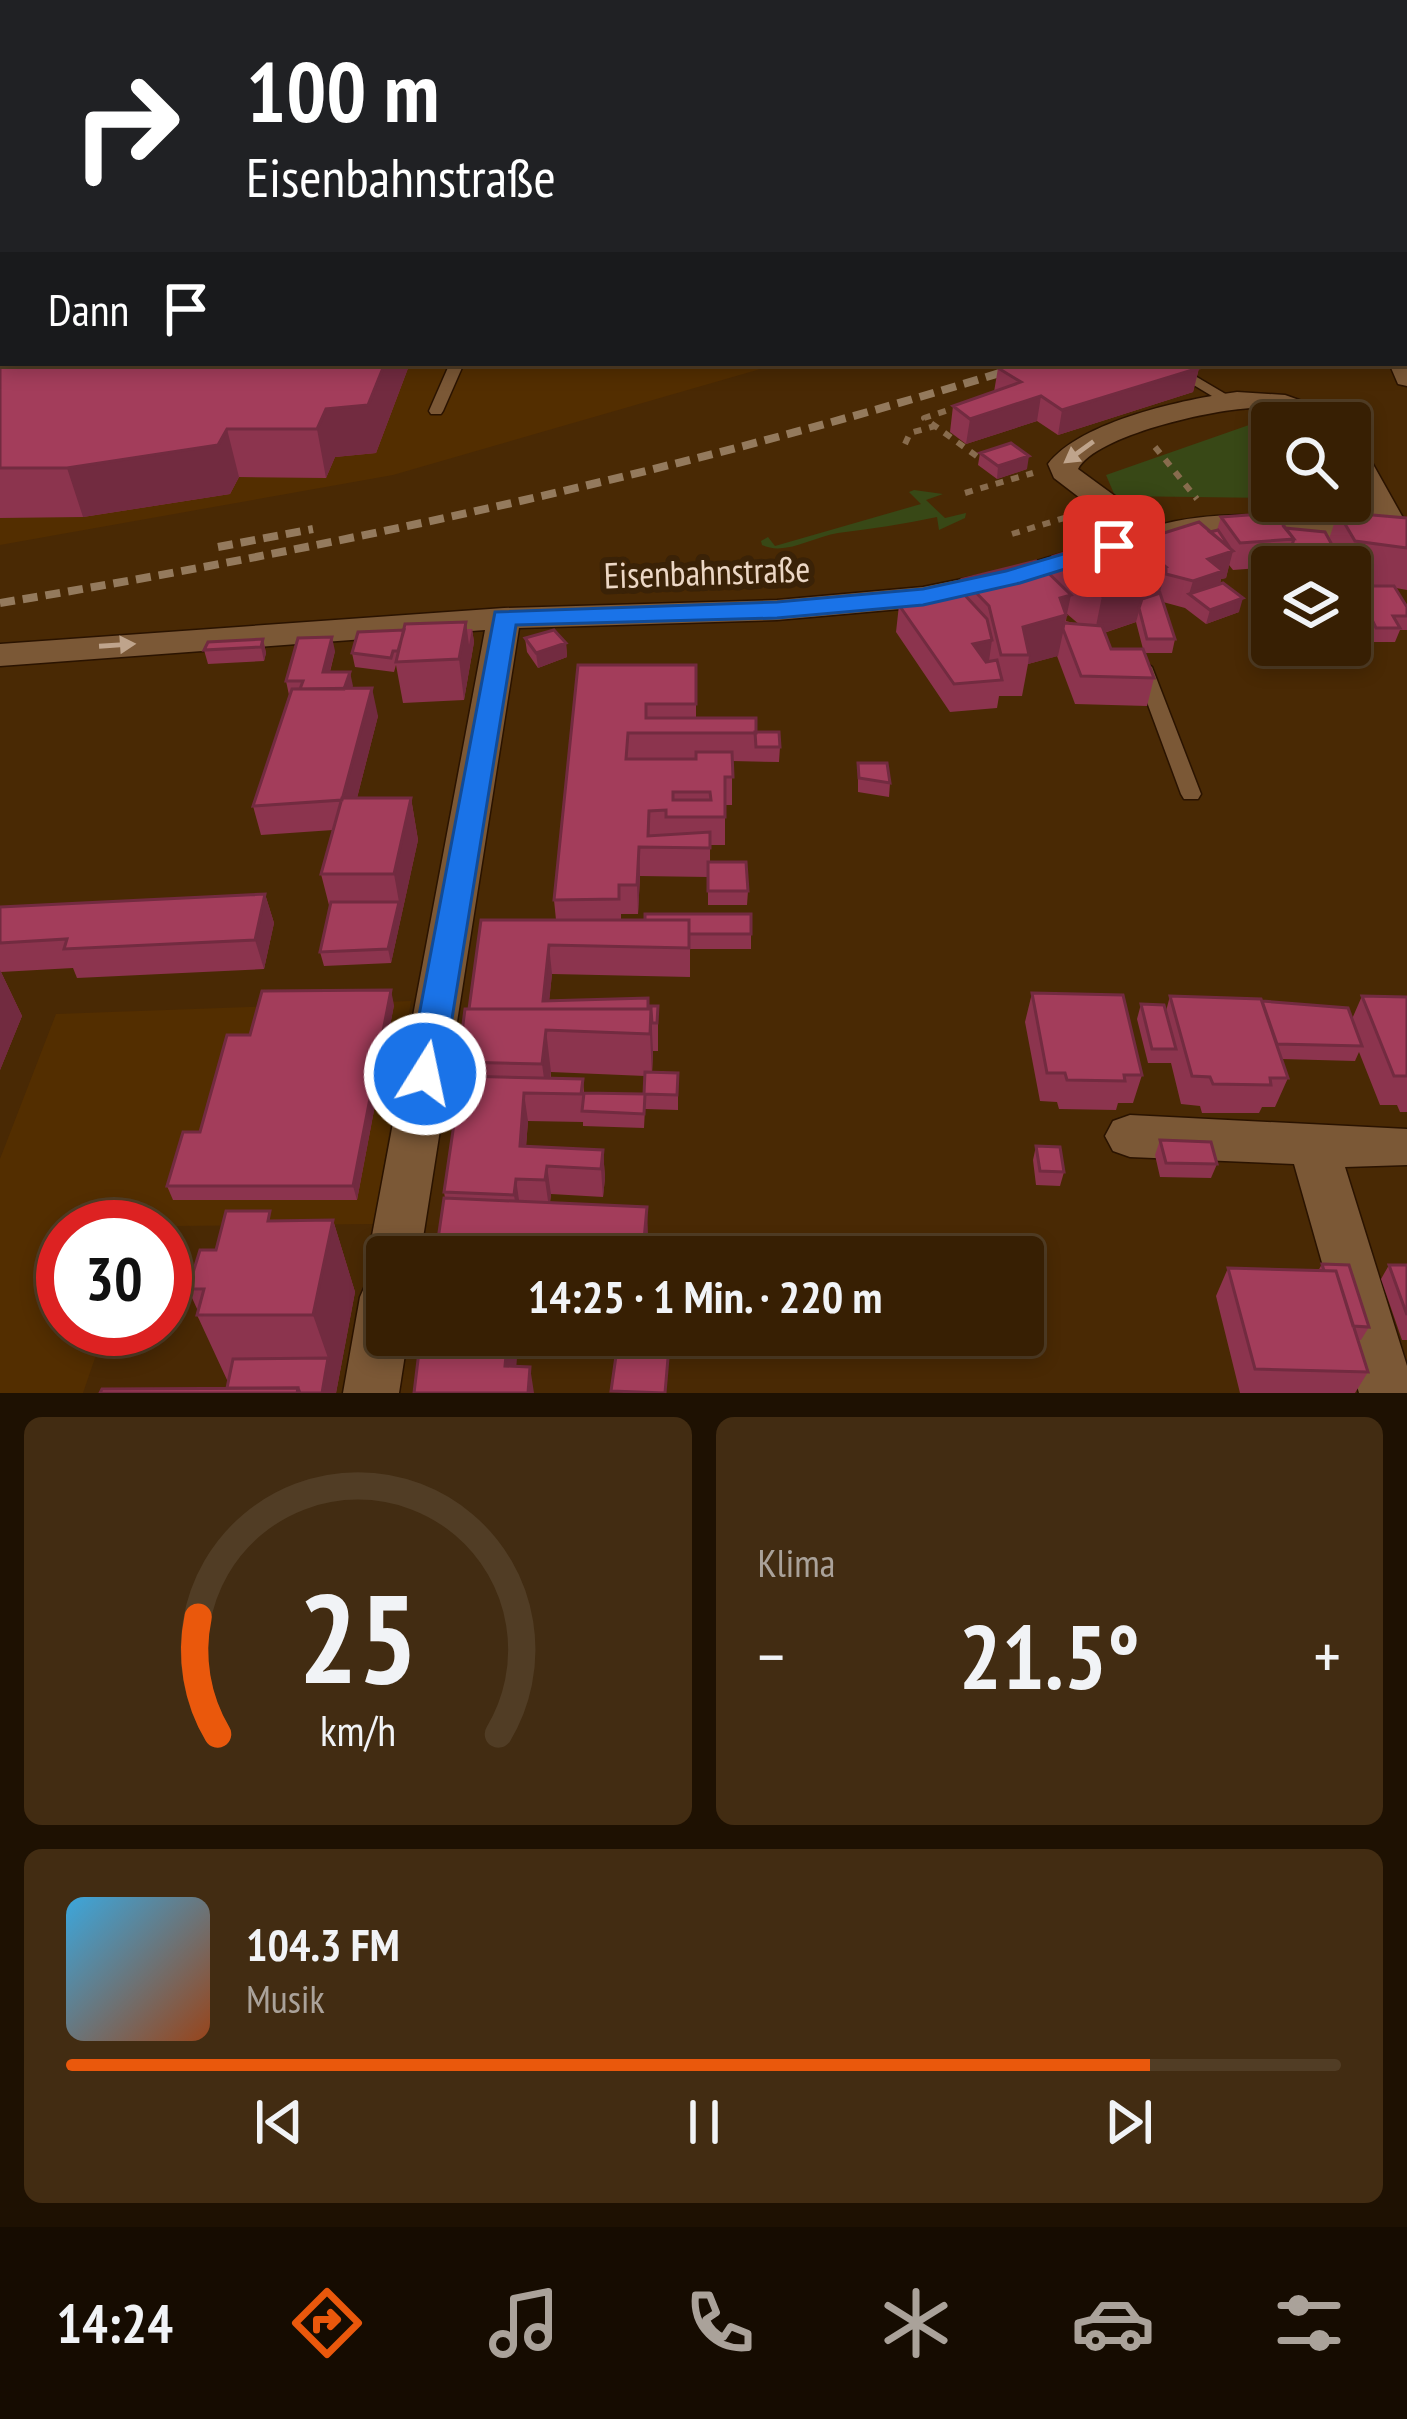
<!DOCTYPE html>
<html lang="de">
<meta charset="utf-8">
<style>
:root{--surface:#371f03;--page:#422c12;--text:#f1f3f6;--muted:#aaa29a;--line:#513d25;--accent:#ea580c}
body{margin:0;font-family:"PT Sans Narrow",sans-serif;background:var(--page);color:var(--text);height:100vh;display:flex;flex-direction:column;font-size:45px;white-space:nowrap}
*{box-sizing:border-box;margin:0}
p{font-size:39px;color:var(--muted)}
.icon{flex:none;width:66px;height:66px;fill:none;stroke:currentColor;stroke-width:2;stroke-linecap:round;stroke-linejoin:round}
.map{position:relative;height:1393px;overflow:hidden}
.drawer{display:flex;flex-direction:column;gap:24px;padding:24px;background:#1e1102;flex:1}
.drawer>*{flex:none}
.top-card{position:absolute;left:0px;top:0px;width:1407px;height:366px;box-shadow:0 6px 18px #0003,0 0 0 3px var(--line);background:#202124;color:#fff;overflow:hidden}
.buttons{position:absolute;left:1251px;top:402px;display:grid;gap:24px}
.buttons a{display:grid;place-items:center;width:120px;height:120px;border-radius:12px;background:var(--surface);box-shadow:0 6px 18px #0003,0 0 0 3px var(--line);font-size:60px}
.speed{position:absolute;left:36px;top:1200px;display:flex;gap:24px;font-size:60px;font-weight:700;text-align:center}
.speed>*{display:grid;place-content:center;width:156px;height:156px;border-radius:50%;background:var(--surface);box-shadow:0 6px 18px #0003,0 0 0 3px var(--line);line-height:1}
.speed .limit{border:18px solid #d22;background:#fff;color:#111}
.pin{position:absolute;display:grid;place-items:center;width:102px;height:102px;color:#fff;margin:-51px;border-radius:24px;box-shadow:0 6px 18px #0006}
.me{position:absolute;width:132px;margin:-66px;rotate:10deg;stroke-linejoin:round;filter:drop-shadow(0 0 9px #0008)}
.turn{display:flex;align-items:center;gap:42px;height:252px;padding:0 48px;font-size:54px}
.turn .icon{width:156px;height:156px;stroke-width:2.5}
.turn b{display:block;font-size:84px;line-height:102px}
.then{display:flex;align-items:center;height:114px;padding:0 48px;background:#0003;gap:24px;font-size:45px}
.big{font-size:90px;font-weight:800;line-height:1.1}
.drawer .widget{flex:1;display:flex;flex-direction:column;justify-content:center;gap:18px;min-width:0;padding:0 42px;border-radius:18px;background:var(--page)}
.drawer .dial{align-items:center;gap:0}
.dial svg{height:312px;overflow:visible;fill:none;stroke:var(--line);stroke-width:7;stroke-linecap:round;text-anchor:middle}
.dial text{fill:var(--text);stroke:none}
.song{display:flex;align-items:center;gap:36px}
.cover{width:144px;height:144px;border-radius:18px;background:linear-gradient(135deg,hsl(200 70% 55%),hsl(20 70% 35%))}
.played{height:12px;border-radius:6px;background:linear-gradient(90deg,var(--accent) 85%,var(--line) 85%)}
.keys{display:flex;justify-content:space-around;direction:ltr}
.heat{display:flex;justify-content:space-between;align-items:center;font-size:66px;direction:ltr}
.drawer .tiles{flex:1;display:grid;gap:24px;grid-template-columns:1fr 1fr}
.widget:last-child{grid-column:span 2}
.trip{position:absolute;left:366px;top:1236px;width:678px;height:120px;border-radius:12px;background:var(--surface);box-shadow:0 6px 18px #0003,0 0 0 3px var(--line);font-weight:800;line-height:120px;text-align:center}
.dock{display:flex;height:192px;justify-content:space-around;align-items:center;background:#160c01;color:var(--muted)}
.dock .icon{width:84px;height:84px}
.dock .current{color:var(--accent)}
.dock b{font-size:54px;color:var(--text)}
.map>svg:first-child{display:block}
.built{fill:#532e00}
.green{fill:#384816}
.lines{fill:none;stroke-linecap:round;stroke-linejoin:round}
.service-casing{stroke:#2a1300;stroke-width:3}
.minor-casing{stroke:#2a1300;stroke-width:3}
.secondary-casing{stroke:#2a1300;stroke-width:3}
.path{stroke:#886c4e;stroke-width:6;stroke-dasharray:8 8;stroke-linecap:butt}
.service{fill:#7b5836;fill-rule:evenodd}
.minor{fill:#7b5836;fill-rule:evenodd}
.secondary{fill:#8e643a;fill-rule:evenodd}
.rail{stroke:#947a5d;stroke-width:8;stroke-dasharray:15 8;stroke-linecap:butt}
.wall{fill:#8c344e;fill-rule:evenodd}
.shaded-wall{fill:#722b40}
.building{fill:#a33d5b;stroke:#722b40;stroke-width:3;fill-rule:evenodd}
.oneway{fill:#bfa48c}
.route{fill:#1a73e8;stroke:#114b97;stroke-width:3}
.labels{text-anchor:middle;stroke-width:12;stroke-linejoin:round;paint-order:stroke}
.street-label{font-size:36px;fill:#ecd7c5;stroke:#3a2207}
</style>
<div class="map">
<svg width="1407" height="1393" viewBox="0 0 1407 1393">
<rect width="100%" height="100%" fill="#492904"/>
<!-- built -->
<path class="built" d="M0,332L3,363H781L393,475L0,545Z
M411,1001L374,1224L63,1227V1329H105L83,1393H0V1159L56,1014Z"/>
<!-- green -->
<path class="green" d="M1293,420L1272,423V498L1115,496L1106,475L1249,425Z
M914,490L943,494L926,500L945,518L966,513L965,518L939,530L937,517C903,524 871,529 838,533C813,537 785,556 762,545L761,541L768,537L775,546L921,504L909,492Z"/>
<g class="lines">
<defs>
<path id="service" d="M760,0H768L767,3H759Z
M0,225H3V231H0Z
M450,363H464L443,411L441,414H431L429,411Z
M1157,363H1173L1234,399L1232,402H1222Z
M1143,661L1152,667L1201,794L1198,799H1184L1181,794L1134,667Z"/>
<path id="minor" d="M390,0H407L388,3Z
M635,0H651L633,3Z
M887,0H903L904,3H888Z
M1184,0H1254L1256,3H1186Z
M1404,6L1407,7V17L1404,16Z
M1404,356H1407V386L1398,384L1389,363H1404Z
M1237,392L1285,395L1347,417L1351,423C1343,423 1326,425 1315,423C1297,419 1281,410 1261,408C1222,406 1095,435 1078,469L1156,526C1229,505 1304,520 1378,529L1350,475V438L1360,441L1407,525V551L1273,534L1198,533L1023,585L923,607L777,620L519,628L420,1257H387V1335H408L399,1393H343L360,1297L368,1279L377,1275L368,1257L485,630L0,666V644L504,608L777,600L923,587L1006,570L1127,534L1054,478L1048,464C1081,421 1185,399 1237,392Z
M1130,1115L1407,1129V1165L1345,1167L1407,1366V1393H1359L1294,1164L1130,1157L1113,1151L1105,1136L1113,1121Z"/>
<path id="secondary" d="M0,59H3V69H0Z"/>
</defs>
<!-- service casing -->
<use href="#service" class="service-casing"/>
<!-- minor casing -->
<use href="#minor" class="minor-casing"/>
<!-- secondary casing -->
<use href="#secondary" class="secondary-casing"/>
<!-- path -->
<path class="path" d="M961,406L924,418L982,460L989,458
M905,444L910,433L935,426
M1155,447L1197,499
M965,493L1033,473
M1012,534L1074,515"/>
<!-- service -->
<use href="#service" class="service"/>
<!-- minor -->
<use href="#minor" class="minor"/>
<!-- secondary -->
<use href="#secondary" class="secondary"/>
<!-- rail -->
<path class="rail" d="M218,547L313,529
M0,603C350,545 693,469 1032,363"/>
</g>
<!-- wall -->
<path class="wall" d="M0,0H50L51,3L0,5Z
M55,0H102L99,2L56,3Z
M112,0H159L155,3H113Z
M176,0H205L202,3H177Z
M219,0H265L262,3H220Z
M407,0H451L449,3H408Z
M0,273L410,363L376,453L335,457L326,478L239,477L230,494L83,517L0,518Z
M998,368H1199L1193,392L1058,435L1037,421L966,444L950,432L953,406L994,392Z
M980,453L1027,469L997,479L978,465Z
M1338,512L1407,518V590L1396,588L1407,607V630H1400L1395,642H1370L1361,621H1350V567H1317L1314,561L1288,559L1285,566L1233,570L1229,565L1226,578L1221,579L1220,584L1239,612L1206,624L1185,608L1163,602L1175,639L1172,653H1144L1154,678L1147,706L1075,704L1057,656L1028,664L1022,696H999L997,708L950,712L896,632L899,605L961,592L963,579L1051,575L1054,556L1217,530L1221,517L1285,528L1329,539ZM1352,582L1382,586H1355ZM1067,614L1080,625L1066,621ZM1136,622L1143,649H1111L1104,633Z
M466,622L467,629H472L474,642L464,700L403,703L396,665L394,672L355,667L352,653L404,630Z
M525,638L566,643L567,657L538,668L527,652Z
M263,639L266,653L264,661L208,664L204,650Z
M335,651L330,672H350L352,689L378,716L357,798H411L418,840L391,963L324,966L320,952L330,909L321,874L333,830L261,835L253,806L289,695L286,681Z
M578,665H696V718L756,732L780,747L779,762L732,761V805H725V845H710V862L748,891L747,905H708V877L640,876L638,914H621V920L751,914V949H690V977L552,974L549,1001L658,1006V1051H653L652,1072L678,1073V1110L645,1109L644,1128L583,1126V1122L528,1121L526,1146L603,1150L605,1178L603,1197L551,1194L550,1203L648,1235L646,1257H431L436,1253L445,1198L444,1192L461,1076L458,1062L469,1009L556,920L554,900ZM551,1072L645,1076L644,1094L584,1093L583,1079L551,1078Z
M858,763L890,783L889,797L858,792Z
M265,894L274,923L264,969L77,978L73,968L1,972L22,1016L0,1070V907Z
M1032,993L1142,1075L1133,1103H1118L1116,1110L1059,1109L1057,1102L1040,1101L1025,1022Z
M1170,996L1262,1001L1352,1019L1362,996L1407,997V1112H1400L1397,1105H1380L1359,1052L1355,1061L1281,1059L1288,1078L1275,1107H1262L1259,1113H1202L1200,1106L1181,1104L1171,1063H1148L1137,1019L1141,1004L1166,1011Z
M394,1005L357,1200H173L167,1186L200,1132L250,1035Z
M1160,1140L1217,1164L1211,1178L1160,1177L1155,1155Z
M1036,1146L1064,1172L1060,1186L1036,1185L1033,1160Z
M274,1220H333L355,1292L336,1393H100L227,1388L228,1382L197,1315L198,1311L188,1289L216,1250Z
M1322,1264L1369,1327L1361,1340H1358L1368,1372L1355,1393H1240L1216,1296L1228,1268L1318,1271Z
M1389,1265H1407V1340H1402L1381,1279Z"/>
<!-- shaded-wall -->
<path class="shaded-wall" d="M385,363H410L376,453L335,457L326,478L317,429L326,409Z
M1199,368L1193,392L1058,435L1062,410Z
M1041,396L1037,421L966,444L970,419Z
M227,429L239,477L230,494L83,517L67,468Z
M1029,456L1027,469L997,479L998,466Z
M1233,551L1226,578L1221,579L1216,598L1189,594L1193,581L1208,559Z
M1166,567L1157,606L1140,608L1136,622L1094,636L1102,596L1139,576Z
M1071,595L1058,656L1028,664L1029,655L1023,627L1060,598Z
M1243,598L1239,612L1206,624L1210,610Z
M466,622L469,645L472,629L474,642L464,700L459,659Z
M332,637L335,651L326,686L323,672Z
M263,639L266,653L264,661L261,647Z
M992,640L988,668L973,644Z
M566,643L567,657L538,668L536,653Z
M350,672L353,686L343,716L340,702Z
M372,688L378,716L349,829L343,800Z
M411,798L418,840L391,963L388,949L399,902L394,874Z
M639,847L640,876L638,914L637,885Z
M265,894L274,923L264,969L255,940Z
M549,945L552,974L547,1022L543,1001Z
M0,970L22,1016L0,1070Z
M391,990L394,1005L357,1200L353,1186Z
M651,1009L653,1051L652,1077L650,1034Z
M546,1030L551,1072L549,1093H546L542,1064Z
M524,1093L528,1121L524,1174L520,1146Z
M603,1150L605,1178L603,1197L601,1169Z
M547,1166L551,1194L549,1208L545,1180Z
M516,1179L520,1207L518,1223L514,1195Z
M647,1207L648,1235L646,1257H645L644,1240Z
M333,1220L355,1292L336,1393H322L328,1358L313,1315Z
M527,1236L530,1257H524Z
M508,1335H519L514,1393L505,1366Z
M530,1367L534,1393H528Z"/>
<!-- building -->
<path class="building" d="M299,0H348L346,2H297Z
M430,0H444L442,3H426Z
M571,0H615L612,3H569Z
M835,0H860L862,3H837Z
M3,269V363H385L368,405L326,409L317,429H227L218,445L67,468H0V273Z
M1014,363H1190L1199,368L1062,410L1041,396L970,419L953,406L1021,382L998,368Z
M1011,443L1029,456L998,466L980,453Z
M1338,512L1407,518V548L1355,541Z
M1274,513L1294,539L1240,543L1221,517Z
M1199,522L1233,551L1208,559L1223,571L1193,581L1166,574V567L1135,542Z
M1285,528L1325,532L1344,567H1328L1318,547L1292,545L1294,539Z
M1218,530L1230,548L1210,532Z
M1124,534L1166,567L1139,576L1146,581L1102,596L1054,556Z
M1036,561L1071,595L1060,598L1066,615L1023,627L1029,655H1001L989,606L963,579Z
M1350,578L1355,586H1394L1407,607V616H1393L1400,628H1376L1366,607H1350Z
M1223,583L1243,598L1210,610L1189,594Z
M961,591L987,619L992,640L973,644L986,662L997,660L1002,680L954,684L899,605Z
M1160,593L1175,639H1147L1139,608L1142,599Z
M466,622L459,659L396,662L405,624Z
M1064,623L1102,626L1111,649H1143L1154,678L1081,676L1063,629Z
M404,630L398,651H393L391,658L352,653L358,632Z
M554,630L566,643L536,653L525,638Z
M332,637L323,672H350L344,689H300L303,681H286L298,638Z
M263,639L261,647L204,650L208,642Z
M578,665H696V704H646V718H756V733H628L626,759H696V752H732L733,777H725V817H666V810L649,811L648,836L710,832V848L639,847L637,885H619V899L554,900ZM673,792H710L711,800H673Z
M372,688L342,800L253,806L292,689Z
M755,732H779L780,747H756Z
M858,763H887L890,783L859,778Z
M342,798H411L394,874H321Z
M708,862H746L748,891H708Z
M265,894L255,940L64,949L67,939L0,943V907Z
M331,902H399L388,949L320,952Z
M645,914H751V934H689V920H645Z
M481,920H689V948L549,945L543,1001L648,998V1006H658L657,1023H652L651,1009H469Z
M391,990L353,1186H167L183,1132H200L227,1035H250L262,991Z
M1032,993L1123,995L1142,1075H1124L1125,1081L1067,1080L1065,1073H1047Z
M1170,996L1261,999L1288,1078H1270L1271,1085L1213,1084L1210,1077L1192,1076Z
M1362,996L1407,997V1076H1394Z
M1262,1001L1348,1008L1362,1046L1277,1044Z
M1141,1004L1164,1005L1176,1049H1152Z
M465,1009H651L650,1034L546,1030L542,1064L458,1062Z
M645,1072L678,1073L677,1095L645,1094L644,1114L582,1111L584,1093L644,1094Z
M461,1076L583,1079L581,1094L524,1093L520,1146L603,1150L601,1169L547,1166L545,1180L516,1179L514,1195L444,1192Z
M1160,1140L1211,1142L1217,1164L1166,1163Z
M1036,1146L1060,1147L1064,1172L1040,1171Z
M444,1198L647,1207L644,1240L527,1236L524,1257L436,1253Z
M226,1211H270L268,1221L333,1220L313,1315H197L204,1289H188L200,1250H216Z
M431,1253L491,1257H431Z
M1322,1264L1349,1265L1369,1327L1353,1326L1336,1271H1324Z
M1389,1265H1407V1315Z
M1228,1268L1336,1271L1368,1372L1255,1369Z
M421,1335H508L505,1366L530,1367L528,1393H414Z
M619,1335H670L665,1393L611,1391Z
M328,1358L322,1393H300L298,1388H227L233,1359Z
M298,1388L297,1393H100L102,1389Z"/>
<!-- one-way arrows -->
<defs><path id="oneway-solid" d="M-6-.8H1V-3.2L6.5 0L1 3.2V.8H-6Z" transform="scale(3)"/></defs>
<g class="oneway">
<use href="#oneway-solid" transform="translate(1079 452) rotate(144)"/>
<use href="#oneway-solid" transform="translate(117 645) rotate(-4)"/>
</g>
<!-- route -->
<path class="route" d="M1114,539L1123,541V551L1020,583L923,605L777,618L516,625L443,1074L438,1085L425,1089L413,1085L408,1074L495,612L777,602L923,589L1006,571Z"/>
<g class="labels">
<!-- street labels -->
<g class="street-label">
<text transform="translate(707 572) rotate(-2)" y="13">Eisenbahnstraße</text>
</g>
</g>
</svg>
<div class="buttons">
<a><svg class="icon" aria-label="search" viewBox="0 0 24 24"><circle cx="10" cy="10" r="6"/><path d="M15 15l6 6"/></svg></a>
<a><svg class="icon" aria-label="layers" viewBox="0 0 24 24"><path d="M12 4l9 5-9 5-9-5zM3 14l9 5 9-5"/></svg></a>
</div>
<div class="speed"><div class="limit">30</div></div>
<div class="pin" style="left:1114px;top:546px;background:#d93025"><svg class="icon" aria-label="arrive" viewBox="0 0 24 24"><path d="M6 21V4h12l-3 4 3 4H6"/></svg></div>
<svg class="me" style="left:425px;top:1074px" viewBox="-20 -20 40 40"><circle r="17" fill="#1a73e8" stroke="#fff" stroke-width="3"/><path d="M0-11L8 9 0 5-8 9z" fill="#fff"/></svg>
<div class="trip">14:25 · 1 Min. · 220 m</div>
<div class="top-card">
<div class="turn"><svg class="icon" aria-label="right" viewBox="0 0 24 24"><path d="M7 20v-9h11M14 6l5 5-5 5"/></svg><div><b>100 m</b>Eisenbahnstraße</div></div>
<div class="then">Dann<svg class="icon" aria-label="arrive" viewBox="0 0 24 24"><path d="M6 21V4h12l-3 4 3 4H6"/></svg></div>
</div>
</div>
<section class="drawer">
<div class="tiles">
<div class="widget dial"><svg viewBox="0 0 100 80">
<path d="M14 69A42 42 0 1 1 86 69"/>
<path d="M14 69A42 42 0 0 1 9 39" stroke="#ea580c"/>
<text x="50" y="56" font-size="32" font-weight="700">25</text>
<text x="50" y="72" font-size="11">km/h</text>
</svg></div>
<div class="widget"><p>Klima</p>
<div class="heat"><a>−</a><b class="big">21.5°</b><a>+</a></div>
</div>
<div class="widget">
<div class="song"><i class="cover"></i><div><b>104.3 FM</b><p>Musik</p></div></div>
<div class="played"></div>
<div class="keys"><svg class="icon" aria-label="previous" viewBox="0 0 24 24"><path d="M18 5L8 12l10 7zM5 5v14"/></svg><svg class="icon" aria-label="pause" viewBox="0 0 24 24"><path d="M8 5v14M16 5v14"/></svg><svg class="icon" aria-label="next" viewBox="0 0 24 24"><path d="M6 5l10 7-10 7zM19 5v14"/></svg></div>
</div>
</div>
</section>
<nav class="dock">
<b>14:24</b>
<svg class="icon current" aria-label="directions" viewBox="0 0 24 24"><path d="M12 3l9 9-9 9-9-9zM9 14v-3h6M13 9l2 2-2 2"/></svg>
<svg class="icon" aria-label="music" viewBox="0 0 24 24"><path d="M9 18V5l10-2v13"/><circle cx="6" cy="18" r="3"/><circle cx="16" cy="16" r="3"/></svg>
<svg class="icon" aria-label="phone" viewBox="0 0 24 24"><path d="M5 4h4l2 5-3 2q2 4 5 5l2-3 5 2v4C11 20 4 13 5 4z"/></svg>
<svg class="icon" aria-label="climate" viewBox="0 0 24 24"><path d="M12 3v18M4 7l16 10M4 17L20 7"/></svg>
<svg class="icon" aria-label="car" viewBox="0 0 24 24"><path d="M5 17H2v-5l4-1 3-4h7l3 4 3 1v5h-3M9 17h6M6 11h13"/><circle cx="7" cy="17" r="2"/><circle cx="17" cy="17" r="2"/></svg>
<svg class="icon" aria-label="filters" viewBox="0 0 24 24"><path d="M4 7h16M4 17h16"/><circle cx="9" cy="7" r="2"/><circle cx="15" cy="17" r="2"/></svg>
</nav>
